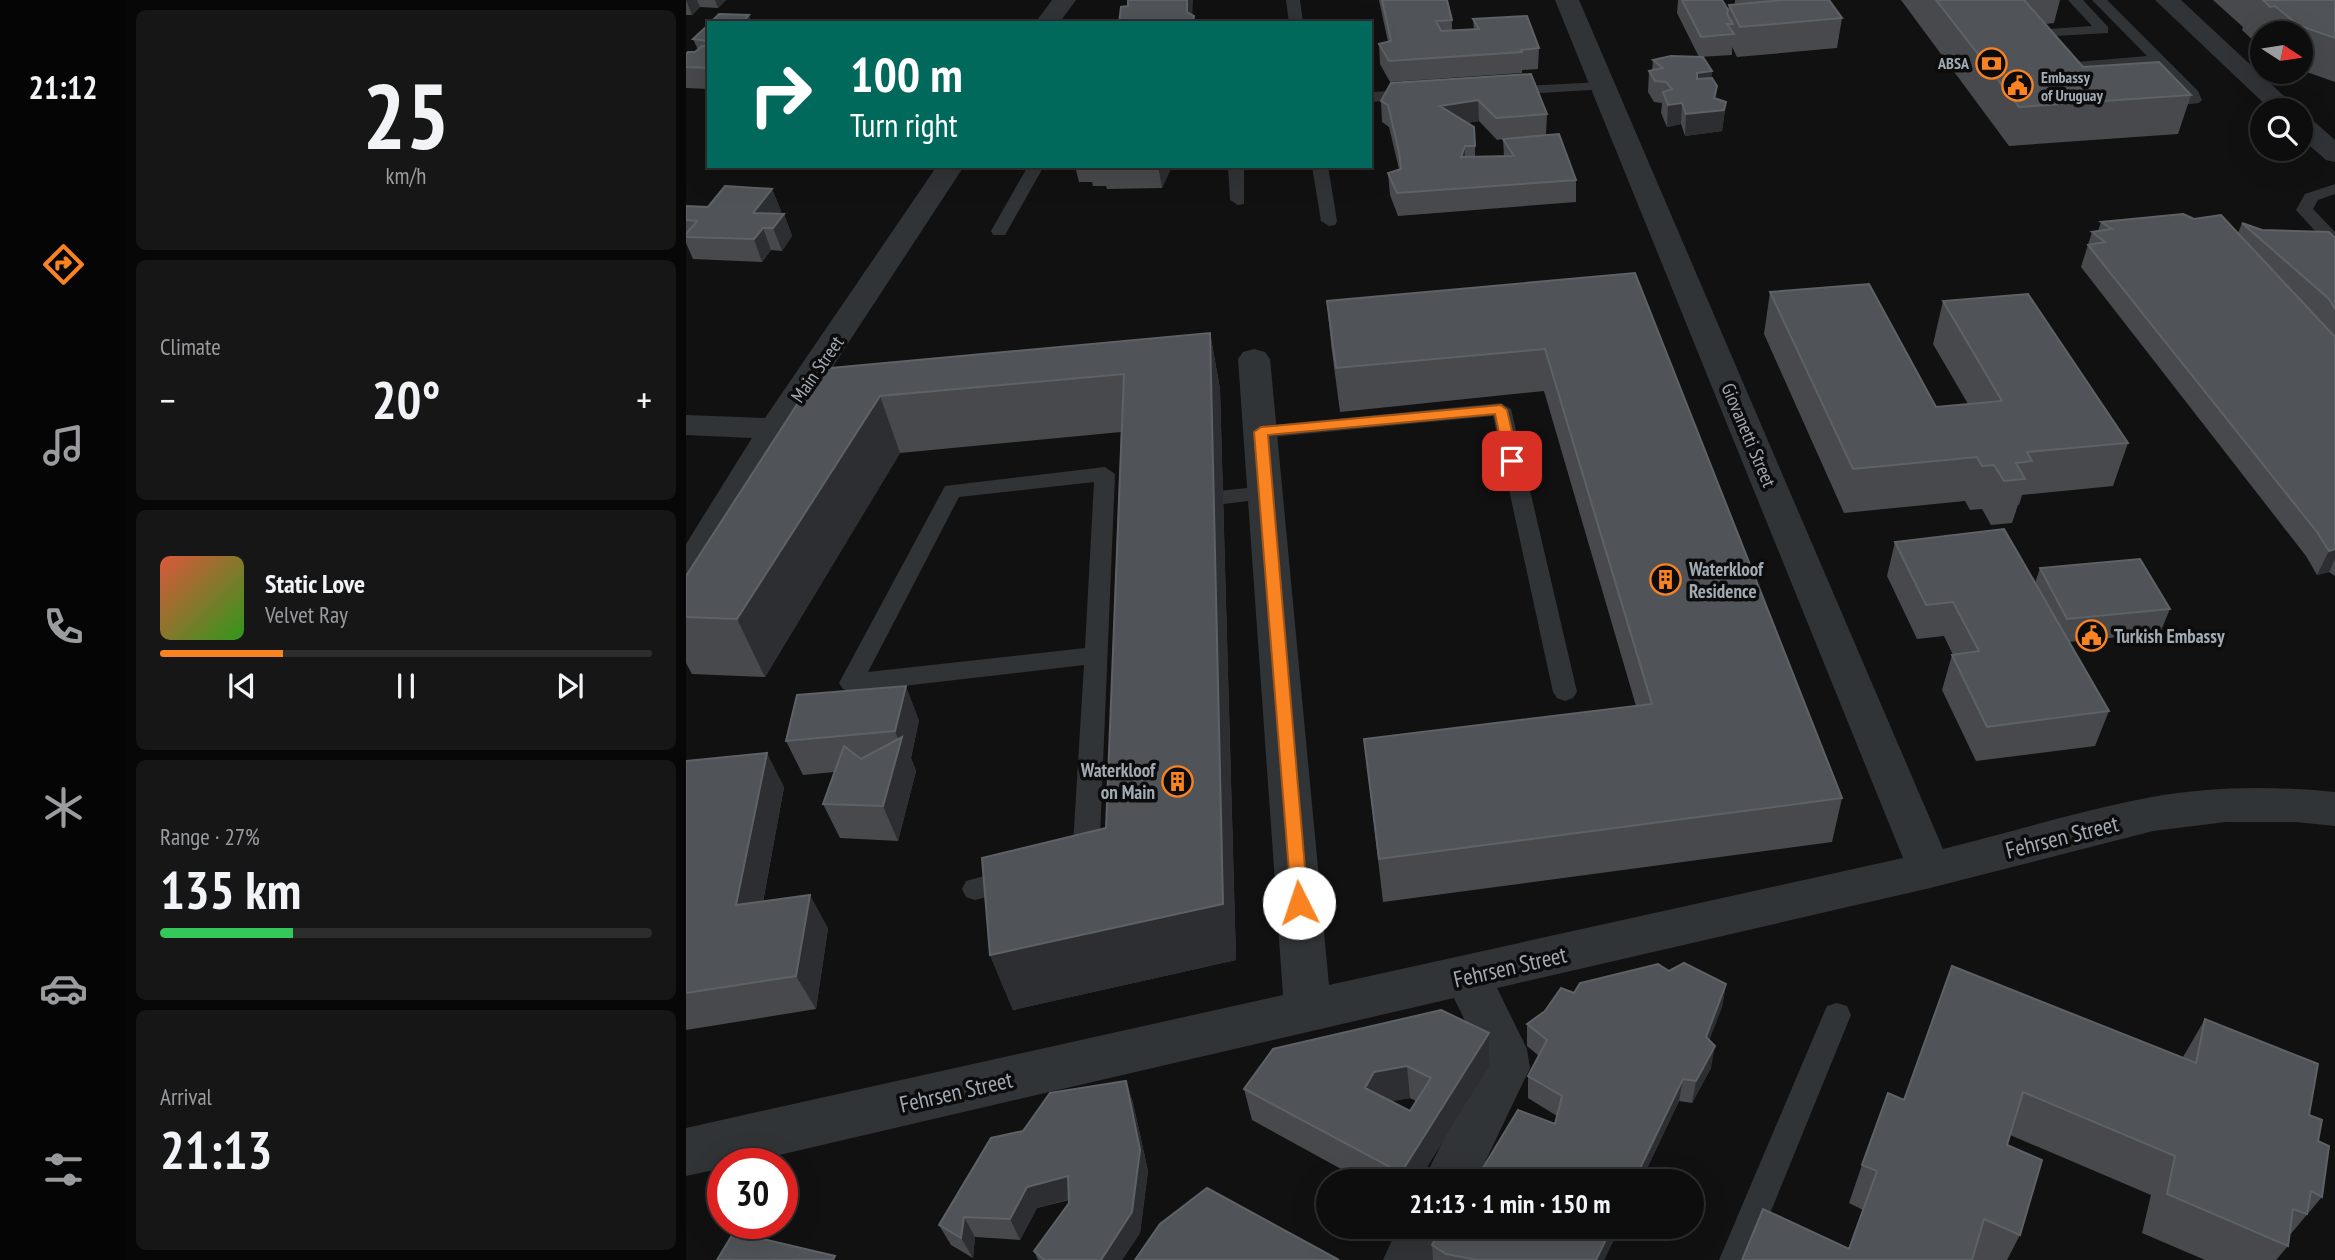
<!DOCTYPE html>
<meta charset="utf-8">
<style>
:root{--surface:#0d0d0e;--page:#161617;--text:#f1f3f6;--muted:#9a9c9e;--line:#2d2d2e;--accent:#fa8321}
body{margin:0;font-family:"PT Sans Narrow",sans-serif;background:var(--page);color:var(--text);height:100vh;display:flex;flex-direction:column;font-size:26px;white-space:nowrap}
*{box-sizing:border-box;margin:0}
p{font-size:23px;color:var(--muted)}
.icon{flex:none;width:38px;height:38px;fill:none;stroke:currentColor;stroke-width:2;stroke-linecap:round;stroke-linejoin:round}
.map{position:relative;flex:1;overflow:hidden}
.panel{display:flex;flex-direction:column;gap:10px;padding:10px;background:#070708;width:560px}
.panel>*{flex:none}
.guide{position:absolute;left:21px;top:21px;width:665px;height:147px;border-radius:0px;box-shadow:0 7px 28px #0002,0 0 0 2px var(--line);background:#00695c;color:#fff;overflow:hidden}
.needle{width:46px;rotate:102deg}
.controls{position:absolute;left:1564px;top:21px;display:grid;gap:14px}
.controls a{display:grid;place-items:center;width:63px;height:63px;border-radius:50%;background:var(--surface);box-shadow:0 7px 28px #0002,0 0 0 2px var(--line);font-size:35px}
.speed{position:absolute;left:21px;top:1148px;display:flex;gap:14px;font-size:35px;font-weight:700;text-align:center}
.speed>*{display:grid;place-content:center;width:91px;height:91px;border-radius:50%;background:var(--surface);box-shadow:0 7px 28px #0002,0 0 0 2px var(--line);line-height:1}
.speed .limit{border:10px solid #d22;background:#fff;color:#111}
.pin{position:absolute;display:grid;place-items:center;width:60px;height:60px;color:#fff;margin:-30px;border-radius:14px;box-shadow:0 4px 10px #0006}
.me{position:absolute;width:77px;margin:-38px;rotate:356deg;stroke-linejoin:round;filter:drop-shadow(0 0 5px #0008)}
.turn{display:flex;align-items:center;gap:24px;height:147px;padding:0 28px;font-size:32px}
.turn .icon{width:91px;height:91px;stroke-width:2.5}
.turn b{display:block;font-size:49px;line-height:60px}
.big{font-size:52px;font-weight:700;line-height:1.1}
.panel .widget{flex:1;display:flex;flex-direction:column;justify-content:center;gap:10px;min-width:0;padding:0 24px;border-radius:10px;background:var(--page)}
.panel .dial{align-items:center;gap:0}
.dial b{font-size:91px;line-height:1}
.song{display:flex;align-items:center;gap:21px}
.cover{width:84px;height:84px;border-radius:10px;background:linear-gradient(135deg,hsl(10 70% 55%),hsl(110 70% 35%))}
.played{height:7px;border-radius:4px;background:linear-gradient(90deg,var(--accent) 25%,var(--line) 25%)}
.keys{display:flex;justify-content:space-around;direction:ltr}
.heat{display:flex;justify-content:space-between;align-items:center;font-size:38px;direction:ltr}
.charge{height:10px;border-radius:5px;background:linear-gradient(90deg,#34c759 27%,var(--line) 0)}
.trip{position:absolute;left:630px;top:1169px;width:388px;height:70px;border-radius:35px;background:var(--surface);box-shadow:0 7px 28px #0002,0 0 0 2px var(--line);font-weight:700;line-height:70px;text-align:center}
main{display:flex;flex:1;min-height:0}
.menu{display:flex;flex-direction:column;width:126px;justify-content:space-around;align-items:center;background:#050506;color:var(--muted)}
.menu .icon{width:49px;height:49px}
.menu .selected{color:var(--accent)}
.menu b{font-size:32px;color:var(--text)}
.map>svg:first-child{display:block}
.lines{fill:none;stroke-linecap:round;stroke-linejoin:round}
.service{fill:#313437;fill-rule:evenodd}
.minor{fill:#313437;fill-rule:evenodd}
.wall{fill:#47494d;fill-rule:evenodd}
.shaded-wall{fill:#2d2e31}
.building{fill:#505458;stroke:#5d6266;stroke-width:2;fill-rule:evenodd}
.route{fill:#fa8321;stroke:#a25515;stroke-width:2}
.labels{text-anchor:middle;stroke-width:7;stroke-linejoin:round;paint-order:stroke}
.far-poi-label{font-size:16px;font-weight:bold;fill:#a1abb4;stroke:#0c0c0d;text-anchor:end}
.street-label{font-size:19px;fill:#a1abb4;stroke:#0c0c0d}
.poi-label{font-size:19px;font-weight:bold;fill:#a1abb4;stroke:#0c0c0d;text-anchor:start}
.near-street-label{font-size:23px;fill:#a1abb4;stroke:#0c0c0d}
</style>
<main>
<nav class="menu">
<b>21:12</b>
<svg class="icon selected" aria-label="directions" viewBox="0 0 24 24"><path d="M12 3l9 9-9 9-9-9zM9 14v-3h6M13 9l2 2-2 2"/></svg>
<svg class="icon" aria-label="music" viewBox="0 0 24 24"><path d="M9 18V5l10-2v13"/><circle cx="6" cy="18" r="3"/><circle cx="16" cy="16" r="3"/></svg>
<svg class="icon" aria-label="phone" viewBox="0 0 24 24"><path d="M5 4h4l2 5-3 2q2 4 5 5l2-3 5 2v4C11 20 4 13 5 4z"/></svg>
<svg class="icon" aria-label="climate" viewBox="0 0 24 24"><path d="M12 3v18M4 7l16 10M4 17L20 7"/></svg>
<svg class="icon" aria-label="car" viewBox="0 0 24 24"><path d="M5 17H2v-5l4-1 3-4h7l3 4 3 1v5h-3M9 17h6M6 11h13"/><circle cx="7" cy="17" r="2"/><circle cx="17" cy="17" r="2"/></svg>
<svg class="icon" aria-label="filters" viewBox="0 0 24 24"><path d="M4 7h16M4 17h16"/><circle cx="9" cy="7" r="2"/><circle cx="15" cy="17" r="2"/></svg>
</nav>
<section class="panel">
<div class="widget dial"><b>25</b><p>km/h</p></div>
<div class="widget"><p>Climate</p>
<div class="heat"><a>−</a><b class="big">20°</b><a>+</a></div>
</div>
<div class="widget">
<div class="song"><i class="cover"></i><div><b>Static Love</b><p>Velvet Ray</p></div></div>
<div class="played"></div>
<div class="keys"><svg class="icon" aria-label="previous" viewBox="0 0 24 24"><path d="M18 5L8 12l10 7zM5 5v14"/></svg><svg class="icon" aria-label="pause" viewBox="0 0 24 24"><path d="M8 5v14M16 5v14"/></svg><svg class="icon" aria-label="next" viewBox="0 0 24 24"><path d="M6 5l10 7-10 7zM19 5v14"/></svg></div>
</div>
<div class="widget"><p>Range · 27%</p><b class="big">135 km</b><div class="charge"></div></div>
<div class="widget"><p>Arrival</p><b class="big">21:13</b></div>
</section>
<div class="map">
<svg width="1649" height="1260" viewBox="0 0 1649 1260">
<rect width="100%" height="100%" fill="#111112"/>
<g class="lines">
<!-- service -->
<path class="service" d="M600,0H614L617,23H603Z
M1382,0H1397L1422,27V33L1331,38L1329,35L1336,31L1406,26Z
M1406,0H1421L1512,91L1516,100L1513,103L1478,107V101L1500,95L1469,65L1362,71V65L1367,64L1461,56Z
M917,82L922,83V89L819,95L812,91L819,87Z
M729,90L734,92V98L684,102V92Z
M342,166H358L319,235H307L305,231Z
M542,166H558V204L552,205L544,200Z
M626,166H642L651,221L649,225L643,226L635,221Z
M1649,184V194L1632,200L1627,209L1649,232V247L1643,246L1610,210L1619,194Z
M815,403L825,409L891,692L887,698L879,701L871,698L867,692L807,416L575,438L565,432L575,426Z
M419,467L429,474L413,861L409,868L400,872L390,868L386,861L398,665L165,692L157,689L153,683L259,486ZM408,482L399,648L182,672L273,497Z
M579,486L589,493L586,498L506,508L496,501L506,494Z
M328,868L337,871L341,879L337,887L289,900L280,897L276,889L280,881Z
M1151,1003L1161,1006L1165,1015L1065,1260H1033L1137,1015L1141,1006Z"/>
<!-- minor -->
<path class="minor" d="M366,0H390L373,23H349Z
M869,0H893L1257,849C1326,832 1396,810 1466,797C1526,786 1588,786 1649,792V826L1610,822H1540L1467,831L1244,888L811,988L841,1049L844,1068L790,1181H737L794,1067L793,1050L768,998L54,1164H37V1168L0,1176V1128L597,995L552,359L557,352L568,349L579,352L584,359L643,985L1217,858Z
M1469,0H1495L1613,110H1585Z
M1615,116L1624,118L1649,140V162L1640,160L1615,138Z
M251,166H278L106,429L13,583L0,587V544L66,438L0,435V415L79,418Z
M712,1227H767L752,1260H697Z"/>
</g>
<!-- wall -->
<path class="wall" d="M0,0H40L32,8L14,7L6,15H0Z
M693,0H761L766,20V31L788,30L787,19L853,48L852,69L836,70V73L704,82L694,64L693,44L702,42Z
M992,0H1036L1042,10L1043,5L1049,4V0H1143L1156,18L1151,48L1051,57L1046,47V55L1013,57L991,13Z
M1215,0H1374L1368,23L1359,24L1397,67L1505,95L1492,134L1323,146Z
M1527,0H1649V82L1615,70V33H1577V45L1571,44L1556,30L1557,27Z
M23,24V89L0,88V54L9,52L12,50L7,39Z
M967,60L1026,71L1025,78L1031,86L1030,98L1040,102L1036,131L999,136L995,124L981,127L975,113L976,103L968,102L962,92L963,71L966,70Z
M845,74L861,114L860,135L890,180V202L712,216L704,195L702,173L713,169L703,127L696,122L695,101ZM793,121L811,140L817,139L818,156L789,157V146L781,123Z
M389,166H486L476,188L421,189L420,186H407L406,182H393Z
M86,189L95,211L92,214H98L106,236L96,251L85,250L76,262L7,259L0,243V206L22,207Z
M1508,219L1552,233L1556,223L1576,230L1649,238V576L1643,572L1631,575L1620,556L1395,267L1406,232L1412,231L1415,222Z
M949,273L1156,798L1146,842L697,902L678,739L950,706L858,391L654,412L645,344L641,301Z
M1084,292L1250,407L1282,404L1247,344L1257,301L1442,443L1427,486L1336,495L1333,505H1332L1326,523L1305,525L1296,509L1284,510L1279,501L1158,513L1078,334Z
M524,333L534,389L550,960L327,1010L304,955L420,828L435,432L214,453L79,677L6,674L0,663V576L134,369Z
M1209,542L1349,583L1354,568L1484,609L1474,633L1383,642L1423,711L1409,746L1290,761L1256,690L1266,655H1267L1258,636L1231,639L1201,576Z
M233,720L225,758L230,771L212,841L154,838L137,804L148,772L117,775L100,741Z
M0,761L98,787L77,902L142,928L130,1009L0,1030Z
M983,971L1040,984L1036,1007L1023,1040L1025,1068L1006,1103L993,1101L955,1181H789L869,1124L871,1116L842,1098V1076L853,1056L841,1046V1024L888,993Z
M1519,1019L1623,1115L1632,1141L1636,1197L1603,1236L1602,1246L1590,1260H1519L1456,1233L1465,1195L1324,1135L1321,1145L1334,1235L1321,1260H1287L1163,1249L1177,1210L1163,1203L1176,1165L1218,1100L1497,1057Z
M803,1033L804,1066L732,1181H677L566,1120L558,1089ZM724,1098L730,1101L724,1111L705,1101Z
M440,1081L447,1103L462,1171L454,1233L436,1260H352L348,1251L383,1203V1200L351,1208L334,1240L289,1237L287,1258L265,1245L253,1225L337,1131Z
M756,1227H934L918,1260H747L746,1245Z"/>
<!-- shaded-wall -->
<path class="shaded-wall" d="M0,0H11L14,7L6,15Z
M29,0H40L32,8Z
M501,0H507L506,23L501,12Z
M63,15L66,23H56Z
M1026,71L1024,92L1009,94L1011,73Z
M1031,86L1029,108L1040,102L1036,131L999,136L1000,114L1028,98Z
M792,100L793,121L755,127L754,106Z
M996,103L995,124L981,127L982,105Z
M779,146V168L775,157Z
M472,166H486L476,188Z
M86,189L95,211L81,228H77L85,250L76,262L68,239L67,213Z
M98,214L106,236L96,251L87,228Z
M524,333L534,389L550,960L327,1010L304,955L537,904Z
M194,396L214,453L79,677L51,619Z
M1649,549V559L1643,572L1631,575L1643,551Z
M220,686L233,720L225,758L230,771L212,841L197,806L214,744L209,731Z
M81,753L98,787L70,939L50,905Z
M124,895L142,928L130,1009L110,976Z
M1040,984L1036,1007L1016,1059L1020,1037Z
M803,1033L804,1066L732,1181H716L715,1173Z
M1029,1046L1025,1068L1006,1103L1010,1081Z
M721,1066L724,1098L692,1104L679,1088L688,1072Z
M997,1079L993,1101L955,1181H948Z
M440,1081L447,1103L462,1171L454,1233L436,1260H415Z
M382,1176L391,1197L351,1208L334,1240L324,1219L341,1187Z
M278,1217L289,1237L287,1258L275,1238Z
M926,1227H934L918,1260H910Z"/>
<!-- building -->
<path class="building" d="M442,0H501V12L508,16L507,23H433L435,7L442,6Z
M696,0H761L766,20L750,21L755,31L793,29L787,19L841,16L853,48L835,50L836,52L703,61L693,44L705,41Z
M996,0H1036L1042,10L1041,14L1047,24H1041L1048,34L1015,37Z
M1096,0H1143L1156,18L1054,27L1043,5Z
M1250,0H1338L1397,67L1473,62L1505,95L1333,107Z
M1577,0H1649V38L1612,25L1589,6L1584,7Z
M33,14L63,15L56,23H24Z
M23,24V41L7,39Z
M16,46H23V68L0,67V54L2,52H9Z
M985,56L1017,57L1026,71L1011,73V79L1026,78L1031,86L1028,98L1040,102L1038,110L1000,114L996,103L982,105L977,92L986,89L980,82L969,81L963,71L977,68L967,60Z
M845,74L861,114L810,118L792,100L754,106L788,127L789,146H779L775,157L828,156L817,139L873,134L890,180L711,193L702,173L715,169L713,152L702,105L695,101L705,83Z
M39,186L86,189L67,213L98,214L87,228H77L68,239L0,237V234L11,221L0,220V206L22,207Z
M1497,214L1508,219L1535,215L1649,337V549L1643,551L1631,532L1402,245L1419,242L1406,232L1426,229L1415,222Z
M1556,223L1576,230L1643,232L1649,238V309L1643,299Z
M949,273L1156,798L693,859L678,739L966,704L859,349L650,368L641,301Z
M1183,284L1250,407L1316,401L1257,301L1342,294L1442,443L1341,452L1346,461L1330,463L1339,479L1318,481L1308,465L1296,466L1291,457L1167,469L1084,292Z
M524,333L537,904L304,955L296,858L420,828L438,374L194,396L51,619L0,617V576L134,369Z
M1318,529L1423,711L1301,727L1266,655L1293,651L1267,602L1240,605L1209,542Z
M1454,559L1484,609L1381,619L1354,568Z
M220,686L209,731L100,741L111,695Z
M216,737L197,806L137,804L158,746L175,759Z
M81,753L50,905L124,895L110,976L0,993V761Z
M998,963L1040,984L1020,1037L1029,1046L1010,1081L997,1079L948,1181H789L832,1110L869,1124L876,1096L842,1076L861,1040L841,1024L859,1011L875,988L888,993L894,983L972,964L983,971Z
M1266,966L1510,1063L1519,1019L1632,1064L1623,1115L1636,1120L1632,1141L1643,1146L1636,1197L1625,1191L1621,1214L1607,1209L1602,1246L1481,1194L1489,1156L1337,1092L1321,1145L1356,1160L1334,1235L1298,1219L1286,1260H1056L1077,1209L1163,1249L1191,1171L1176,1165L1202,1093L1218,1100Z
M755,1010L803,1033L715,1173L558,1089L587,1049ZM721,1066L745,1078L724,1111L679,1088L688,1072Z
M440,1081L454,1150L446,1212L415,1260H358L348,1251L383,1203L382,1176L341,1187L324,1219L278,1217L275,1238L253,1225L305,1138L337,1131L364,1093Z
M521,1188L653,1260H449L474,1224Z
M756,1227H926L910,1260H791L760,1254L746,1245Z
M48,1232L149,1256L147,1260H31Z"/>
<!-- route -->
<path class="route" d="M815,405L821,410L833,461L826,465L819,461L809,414L582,435L622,903L619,909H606L568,432L575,427Z"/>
<!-- icons -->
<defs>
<symbol id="bank-ring" viewBox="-11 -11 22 22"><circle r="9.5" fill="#0c0c0d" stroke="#fa8321" stroke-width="1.5"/><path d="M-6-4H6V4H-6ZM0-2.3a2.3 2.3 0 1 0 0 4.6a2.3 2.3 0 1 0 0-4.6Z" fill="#fa8321"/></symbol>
<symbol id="civic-ring" viewBox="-11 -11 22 22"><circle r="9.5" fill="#0c0c0d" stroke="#fa8321" stroke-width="1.5"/><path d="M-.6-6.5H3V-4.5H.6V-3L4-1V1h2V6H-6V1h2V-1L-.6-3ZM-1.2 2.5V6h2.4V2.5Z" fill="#fa8321"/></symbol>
<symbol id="building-ring" viewBox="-11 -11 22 22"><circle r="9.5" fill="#0c0c0d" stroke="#fa8321" stroke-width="1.5"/><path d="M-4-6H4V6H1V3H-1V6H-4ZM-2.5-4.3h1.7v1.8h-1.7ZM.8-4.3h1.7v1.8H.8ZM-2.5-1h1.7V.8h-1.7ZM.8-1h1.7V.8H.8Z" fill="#fa8321"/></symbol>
</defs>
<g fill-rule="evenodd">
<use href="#bank-ring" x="1288" y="46" width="35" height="35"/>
<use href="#civic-ring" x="1314" y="68" width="35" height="35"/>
<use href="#building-ring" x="962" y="562" width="35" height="35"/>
<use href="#civic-ring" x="1388" y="618" width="35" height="35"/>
<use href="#building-ring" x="474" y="764" width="35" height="35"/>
</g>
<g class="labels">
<!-- far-poi labels -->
<g class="far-poi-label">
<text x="1283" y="69">ABSA</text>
<text x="1355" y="83" text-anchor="start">Embassy<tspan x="1355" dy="18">of Uruguay</tspan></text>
</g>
<!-- street labels -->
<g class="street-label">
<text transform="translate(131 369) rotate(-55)" y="7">Main Street</text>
<text transform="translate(1063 435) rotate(67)" y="7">Giovanetti Street</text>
</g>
<!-- poi labels -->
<g class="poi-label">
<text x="1003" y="576">Waterkloof<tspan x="1003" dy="22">Residence</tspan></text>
<text x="1428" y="643">Turkish Embassy</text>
<text x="469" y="777" text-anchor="end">Waterkloof<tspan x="469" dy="22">on Main</tspan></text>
</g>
<!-- near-street labels -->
<g class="near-street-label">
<text transform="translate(1376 837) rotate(-14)" y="8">Fehrsen Street</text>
<text transform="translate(824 967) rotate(-13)" y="8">Fehrsen Street</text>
<text transform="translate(270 1092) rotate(-13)" y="8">Fehrsen Street</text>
</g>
</g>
</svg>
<div class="controls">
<a><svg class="needle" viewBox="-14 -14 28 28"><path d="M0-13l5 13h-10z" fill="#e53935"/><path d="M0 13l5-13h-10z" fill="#9a9c9e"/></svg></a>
<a><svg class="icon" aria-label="search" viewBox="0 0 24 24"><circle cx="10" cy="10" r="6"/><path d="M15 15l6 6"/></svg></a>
</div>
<div class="speed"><div class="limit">30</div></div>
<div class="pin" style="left:826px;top:461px;background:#d93025"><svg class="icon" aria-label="arrive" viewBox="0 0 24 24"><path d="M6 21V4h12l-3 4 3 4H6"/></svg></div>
<svg class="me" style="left:613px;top:903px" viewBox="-20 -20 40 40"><circle r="19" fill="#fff"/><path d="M0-13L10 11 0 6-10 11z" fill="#fa8321"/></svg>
<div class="trip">21:13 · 1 min · 150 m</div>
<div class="guide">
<div class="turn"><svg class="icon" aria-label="right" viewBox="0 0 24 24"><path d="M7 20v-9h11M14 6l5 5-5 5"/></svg><div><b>100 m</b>Turn right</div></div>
</div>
</div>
</main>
